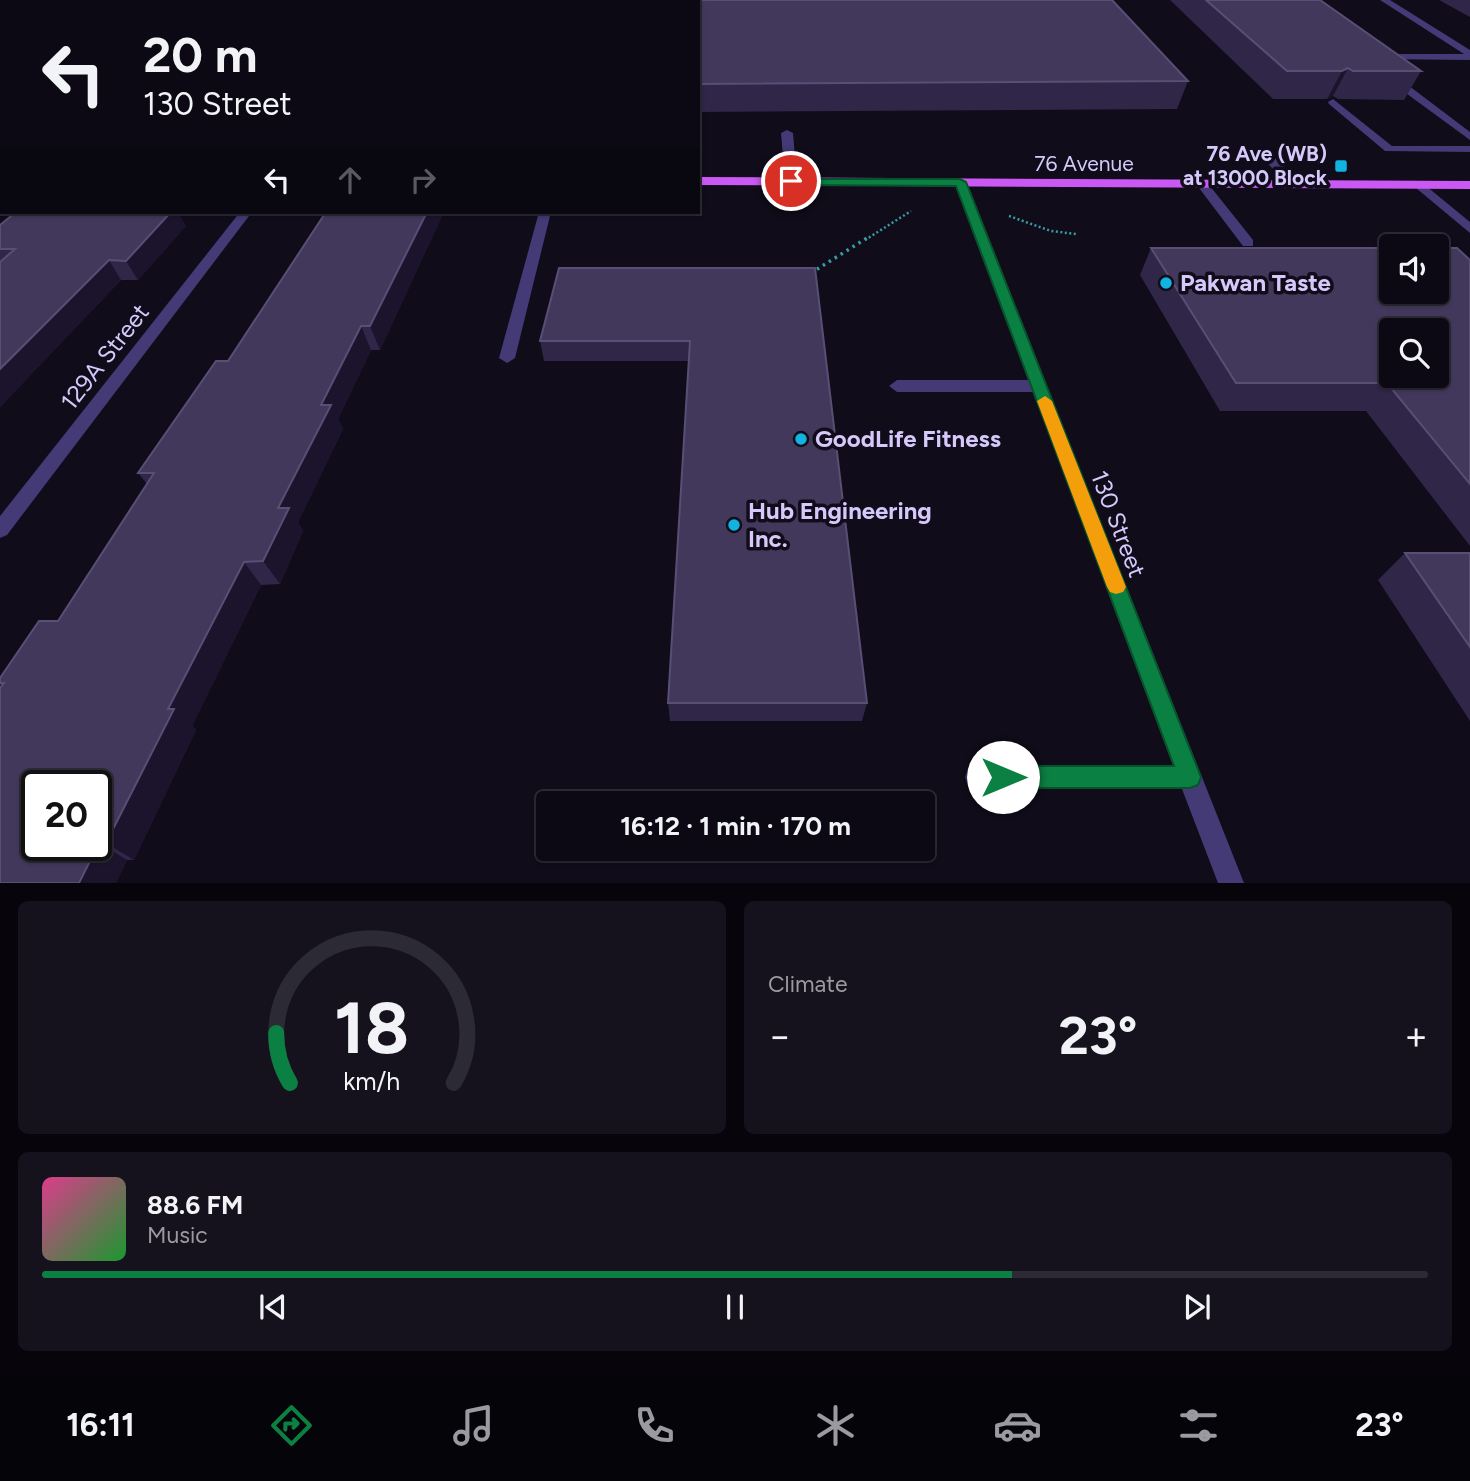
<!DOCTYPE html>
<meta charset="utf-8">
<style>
:root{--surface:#0c0914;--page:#15121d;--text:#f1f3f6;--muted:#9a9aa0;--line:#2c2a34;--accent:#0b8043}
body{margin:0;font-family:Figtree,sans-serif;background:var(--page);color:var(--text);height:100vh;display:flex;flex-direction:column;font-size:26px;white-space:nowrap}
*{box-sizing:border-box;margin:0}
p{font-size:23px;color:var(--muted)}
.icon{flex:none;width:38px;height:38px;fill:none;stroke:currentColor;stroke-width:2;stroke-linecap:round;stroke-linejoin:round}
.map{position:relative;height:883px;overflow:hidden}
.sheet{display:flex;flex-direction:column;gap:18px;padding:18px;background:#07050b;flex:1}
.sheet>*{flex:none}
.hud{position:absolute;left:0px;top:0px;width:700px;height:214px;box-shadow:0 2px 5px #0004,0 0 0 2px var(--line);background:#0c0914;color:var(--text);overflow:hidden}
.tools{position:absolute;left:1379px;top:234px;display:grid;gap:14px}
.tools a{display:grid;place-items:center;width:70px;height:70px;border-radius:7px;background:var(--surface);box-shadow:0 2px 5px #0004,0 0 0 2px var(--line);font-size:35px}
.speed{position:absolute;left:21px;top:770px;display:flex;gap:14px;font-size:35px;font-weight:700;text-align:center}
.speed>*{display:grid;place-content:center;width:91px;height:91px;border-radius:50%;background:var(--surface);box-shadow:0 2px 5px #0004,0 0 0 2px var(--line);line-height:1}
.speed .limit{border:4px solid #111;border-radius:10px;background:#fff;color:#111}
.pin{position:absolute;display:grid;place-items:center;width:60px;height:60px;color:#fff;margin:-30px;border:4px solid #fff;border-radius:50%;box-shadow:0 2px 7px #0007}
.me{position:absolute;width:77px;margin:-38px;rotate:90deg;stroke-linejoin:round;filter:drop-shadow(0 0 5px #0008)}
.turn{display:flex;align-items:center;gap:24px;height:147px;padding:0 28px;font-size:32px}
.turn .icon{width:91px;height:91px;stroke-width:2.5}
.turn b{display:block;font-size:49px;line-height:60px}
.lanes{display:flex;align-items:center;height:66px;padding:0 28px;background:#0003;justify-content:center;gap:35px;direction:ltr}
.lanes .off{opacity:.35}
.big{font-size:52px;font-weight:700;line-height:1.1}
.sheet .card{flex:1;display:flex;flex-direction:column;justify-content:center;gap:10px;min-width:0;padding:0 24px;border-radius:10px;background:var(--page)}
.sheet .dial{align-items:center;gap:0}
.dial svg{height:182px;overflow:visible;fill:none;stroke:var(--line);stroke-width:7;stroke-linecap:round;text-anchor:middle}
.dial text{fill:var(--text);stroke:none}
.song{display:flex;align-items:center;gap:21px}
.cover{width:84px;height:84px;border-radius:10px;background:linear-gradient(135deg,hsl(330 70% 55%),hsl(130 70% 35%))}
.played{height:7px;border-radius:4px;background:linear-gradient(90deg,var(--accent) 70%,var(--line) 70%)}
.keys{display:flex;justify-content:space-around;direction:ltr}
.heat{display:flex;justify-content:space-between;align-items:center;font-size:38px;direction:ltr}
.sheet .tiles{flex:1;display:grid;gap:18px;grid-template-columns:1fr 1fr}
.card:last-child{grid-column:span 2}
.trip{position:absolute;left:536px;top:791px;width:399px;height:70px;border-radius:7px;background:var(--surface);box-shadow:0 2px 5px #0004,0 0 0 2px var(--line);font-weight:700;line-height:70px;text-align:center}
.tab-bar{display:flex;height:112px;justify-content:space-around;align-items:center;background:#050408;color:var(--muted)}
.tab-bar .icon{width:49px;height:49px}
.tab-bar .active{color:var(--accent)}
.tab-bar b{font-size:32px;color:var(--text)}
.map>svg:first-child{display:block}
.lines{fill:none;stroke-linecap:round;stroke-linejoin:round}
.path-far1{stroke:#359ea3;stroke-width:2.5;stroke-dasharray:2 2.5;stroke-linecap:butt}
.path{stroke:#359ea3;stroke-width:3.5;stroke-dasharray:2.5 4.5;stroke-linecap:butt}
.minor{fill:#433a76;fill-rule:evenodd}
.major{fill:#ca59f3;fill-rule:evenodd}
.wall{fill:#302648}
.shaded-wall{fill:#1c142d}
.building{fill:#42385b;stroke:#594e74;stroke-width:2;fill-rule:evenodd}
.route{fill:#0b8043;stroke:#07532c;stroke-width:2}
.slow{fill:#f59e0b}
.poi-dot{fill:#11b3e0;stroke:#100c1a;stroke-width:2.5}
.labels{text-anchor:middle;stroke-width:7;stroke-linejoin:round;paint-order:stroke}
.far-poi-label{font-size:21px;font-weight:bold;fill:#d5c9fb;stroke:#100c1a;text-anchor:end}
.far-street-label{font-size:21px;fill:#d5c9fb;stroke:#100c1a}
.poi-label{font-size:24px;font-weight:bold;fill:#d5c9fb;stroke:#100c1a;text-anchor:start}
.street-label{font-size:24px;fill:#d5c9fb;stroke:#100c1a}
</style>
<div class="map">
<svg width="1470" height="883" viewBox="0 0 1470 883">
<rect width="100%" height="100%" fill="#100c1a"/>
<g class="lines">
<!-- path-far1 -->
<path class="path-far1" d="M1009,216L1051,231L1076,234
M865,240L911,211"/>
<!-- path -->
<path class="path" d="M811,273L867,238"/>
<!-- minor -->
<path class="minor" d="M583,0H591L582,2Z
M1380,0H1390L1470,50V60L1375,59V55L1378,54H1464Z
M1388,76H1396L1470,132V140L1388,80Z
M1333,99L1392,146H1470V152L1385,151L1329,104L1328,102Z
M787,130L793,133L797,181L791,185L785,181L781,133Z
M1258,149H1266L1298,181V187H1290L1258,153Z
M960,178L966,182L1244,883H1218L1182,789H977L968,786L965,777L968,768L977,765H1173L1033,392H897L889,386L897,380H1029L954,182Z
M1202,180L1206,181L1253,240V246H1243L1196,184Z
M1420,181L1470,222V233L1416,188L1414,185Z
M240,212H252L7,535L0,538V516Z
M539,212H551L515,358L507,363L499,358Z"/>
<!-- major -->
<path class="major" d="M0,172H2V180H0Z
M698,177L1470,181V189L698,185Z"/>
</g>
<!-- wall -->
<path class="wall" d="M0,0H529L528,2H2V105H0Z
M1170,0H1320L1421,71L1404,100L1338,99L1333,96L1327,99H1273Z
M1439,0H1470V17Z
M698,2L1188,81L1177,109L698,112Z
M442,216L380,350H371L338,419L343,429L298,522L303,531L280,584L261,585L192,726L196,730L134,860H127L116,883H0L1,686L0,685V678L58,621L147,484L138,473L228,361Z
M0,225L186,226L138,280H121L0,407Z
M1151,248L1470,260V546L1366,411H1220L1140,275Z
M815,268L867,703L862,721H670L668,703L689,361H544L540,341Z
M1405,553H1470V721L1378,580Z"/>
<!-- shaded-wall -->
<path class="shaded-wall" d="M514,0H529L528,2H513Z
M1348,68L1333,96L1327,99L1342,71Z
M171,212H178L186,226L138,280L126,261Z
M427,212H441L442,216L380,350L370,326Z
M109,260L121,280L0,407V369Z
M361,326L371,350L338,419L343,429L298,522L303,531L280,584L263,561L278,508L321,405Z
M244,562L261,585L192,726L196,730L134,860L106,843L168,709Z
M99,843L127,860L116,883H79Z"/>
<!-- building -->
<path class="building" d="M0,0H514L513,2H2V78H0Z
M676,0H1112L1188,81L698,84V2H676Z
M1206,0H1320L1421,71H1353L1348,68L1342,71H1287Z
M16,212H171L126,261L109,260L0,369V262L15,249H0V225Z
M326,212H427L370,326H361L321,405H331L278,508H289L263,561L244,562L168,709H174L106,843H99L79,883H0V688L4,683H0V678L39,621H58L154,473H138L216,361H228ZM37,786H96V845H37Z
M1151,248H1391V292H1437V248H1457L1470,260V484L1387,383H1236ZM1391,331H1437V376H1391Z
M559,268H815L867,703H668L690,341H540Z
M1405,553H1470V647Z"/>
<!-- route -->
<path class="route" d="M787,179H960L966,182L1201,777L1198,785L1190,788H1003L995,785L992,777L995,769L1003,766H1174L956,186L791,185L787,184Z"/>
<!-- slow -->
<path class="slow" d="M1045,396L1052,401L1126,587L1123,592L1116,594L1110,592L1107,587L1037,401Z"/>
<!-- markers -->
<g class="poi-dot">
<rect x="1334" y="159" width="14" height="14" rx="3.5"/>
<circle cx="1166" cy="283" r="7"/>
<circle cx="801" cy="439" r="7"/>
<circle cx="734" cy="525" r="7"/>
</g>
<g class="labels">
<!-- far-poi labels -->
<g class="far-poi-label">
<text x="1327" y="161">76 Ave (WB)<tspan x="1327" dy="24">at 13000 Block</tspan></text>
</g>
<!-- far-street labels -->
<g class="far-street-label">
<text x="1084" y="171">76 Avenue</text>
</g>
<!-- poi labels -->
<g class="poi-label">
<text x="1180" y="291">Pakwan Taste</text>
<text x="815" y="447">GoodLife Fitness</text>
<text x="748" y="519">Hub Engineering<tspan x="748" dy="28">Inc.</tspan></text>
</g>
<!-- street labels -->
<g class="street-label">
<text transform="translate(105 357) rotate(-52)" y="8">129A Street</text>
<text transform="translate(1118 524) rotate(69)" y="8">130 Street</text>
</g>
</g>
</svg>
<div class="tools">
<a><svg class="icon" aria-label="sound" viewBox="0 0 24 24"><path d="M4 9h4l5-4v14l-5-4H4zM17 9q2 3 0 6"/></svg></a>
<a><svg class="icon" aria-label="search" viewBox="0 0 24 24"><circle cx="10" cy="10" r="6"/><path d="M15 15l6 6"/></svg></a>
</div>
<div class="speed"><div class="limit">20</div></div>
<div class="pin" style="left:791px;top:181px;background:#d93025"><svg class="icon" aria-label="arrive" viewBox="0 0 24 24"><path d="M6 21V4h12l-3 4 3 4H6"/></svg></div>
<svg class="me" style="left:1003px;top:777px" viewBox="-20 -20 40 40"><circle r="19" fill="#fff"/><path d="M0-13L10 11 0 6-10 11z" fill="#0b8043"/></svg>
<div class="trip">16:12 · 1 min · 170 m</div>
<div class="hud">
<div class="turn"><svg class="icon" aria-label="left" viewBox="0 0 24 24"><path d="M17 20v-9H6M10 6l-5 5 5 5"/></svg><div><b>20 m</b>130 Street</div></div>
<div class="lanes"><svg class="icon" aria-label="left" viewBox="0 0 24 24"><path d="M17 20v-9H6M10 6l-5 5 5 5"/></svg><svg class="icon off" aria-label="ahead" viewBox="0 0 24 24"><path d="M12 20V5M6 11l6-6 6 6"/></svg><svg class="icon off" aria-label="right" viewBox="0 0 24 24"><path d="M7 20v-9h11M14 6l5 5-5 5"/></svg></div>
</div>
</div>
<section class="sheet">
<div class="tiles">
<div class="card dial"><svg viewBox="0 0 100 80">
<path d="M14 69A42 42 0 1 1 86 69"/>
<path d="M14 69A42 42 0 0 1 8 47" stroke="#0b8043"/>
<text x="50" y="56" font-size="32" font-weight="700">18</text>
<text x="50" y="72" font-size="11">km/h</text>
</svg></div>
<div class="card"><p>Climate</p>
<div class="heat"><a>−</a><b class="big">23°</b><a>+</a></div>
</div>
<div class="card">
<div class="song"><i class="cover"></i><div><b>88.6 FM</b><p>Music</p></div></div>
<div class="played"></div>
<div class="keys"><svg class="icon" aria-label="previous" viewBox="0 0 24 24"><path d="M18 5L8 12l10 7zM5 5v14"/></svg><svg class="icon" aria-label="pause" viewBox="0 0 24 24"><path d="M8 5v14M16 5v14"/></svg><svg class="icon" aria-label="next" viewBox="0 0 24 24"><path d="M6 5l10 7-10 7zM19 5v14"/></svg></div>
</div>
</div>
</section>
<nav class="tab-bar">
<b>16:11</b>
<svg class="icon active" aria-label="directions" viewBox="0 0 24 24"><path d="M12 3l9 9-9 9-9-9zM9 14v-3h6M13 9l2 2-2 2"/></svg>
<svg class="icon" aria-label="music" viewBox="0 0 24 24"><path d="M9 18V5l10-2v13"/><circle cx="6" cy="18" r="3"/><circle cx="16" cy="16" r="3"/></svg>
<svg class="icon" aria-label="phone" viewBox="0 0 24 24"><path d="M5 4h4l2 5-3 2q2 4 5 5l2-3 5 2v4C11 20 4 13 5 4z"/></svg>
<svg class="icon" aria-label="climate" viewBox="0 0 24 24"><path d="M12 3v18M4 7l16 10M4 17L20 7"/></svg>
<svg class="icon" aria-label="car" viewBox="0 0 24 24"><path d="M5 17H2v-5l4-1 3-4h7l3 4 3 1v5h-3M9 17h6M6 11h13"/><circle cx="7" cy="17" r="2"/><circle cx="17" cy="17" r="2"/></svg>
<svg class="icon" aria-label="filters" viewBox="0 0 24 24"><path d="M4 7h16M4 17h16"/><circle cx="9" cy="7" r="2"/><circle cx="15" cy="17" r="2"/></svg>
<b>23°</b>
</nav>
